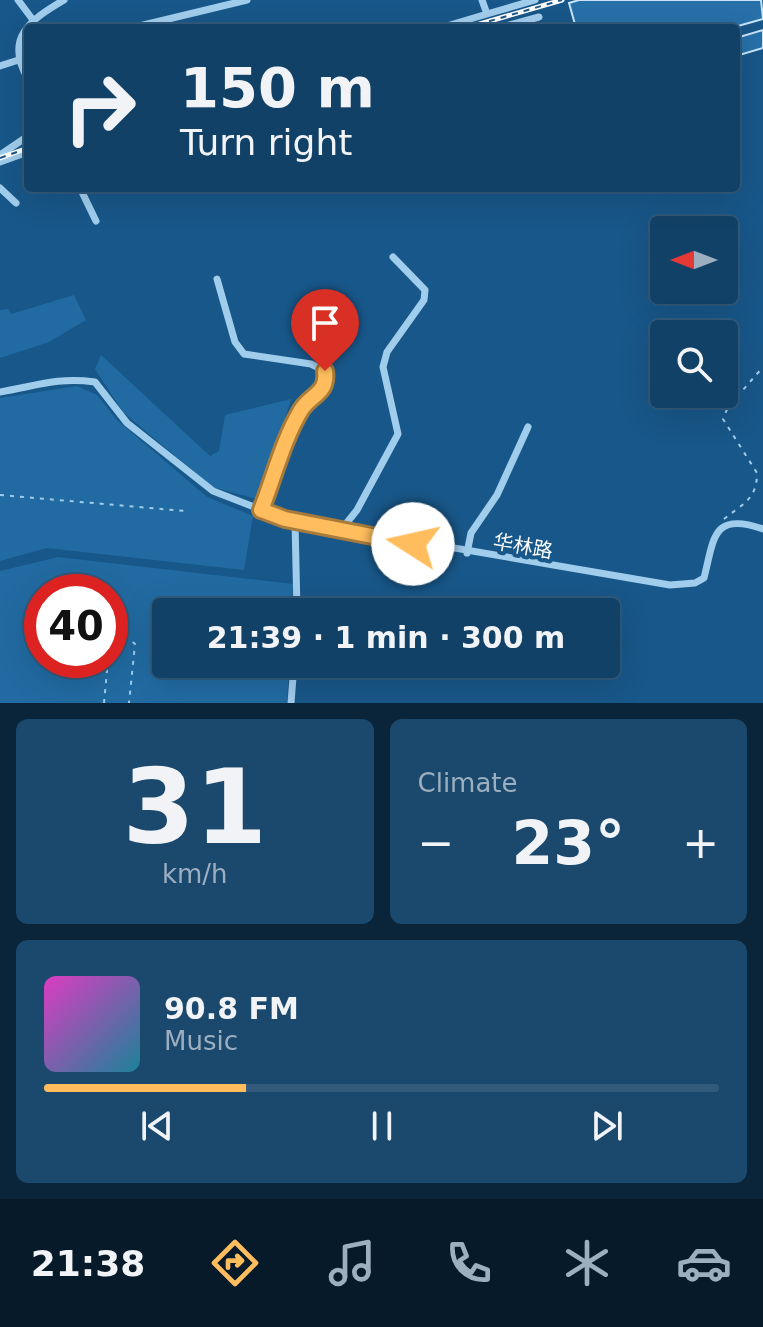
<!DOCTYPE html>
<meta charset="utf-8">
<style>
:root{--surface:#124167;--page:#1b486d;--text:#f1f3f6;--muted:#9cafc0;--line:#315a7b;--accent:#ffbd5d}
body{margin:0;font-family:"DejaVu Sans","Noto Sans SC",sans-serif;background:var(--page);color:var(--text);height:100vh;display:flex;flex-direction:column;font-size:30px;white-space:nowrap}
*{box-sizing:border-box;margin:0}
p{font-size:26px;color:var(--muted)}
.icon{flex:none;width:44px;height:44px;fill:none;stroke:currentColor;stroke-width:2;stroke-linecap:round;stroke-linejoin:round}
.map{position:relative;height:703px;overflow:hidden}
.details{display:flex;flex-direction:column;gap:16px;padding:16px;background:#0a2439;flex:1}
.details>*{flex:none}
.guide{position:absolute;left:24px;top:24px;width:716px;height:168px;border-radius:8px;box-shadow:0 8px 32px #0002,0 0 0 2px var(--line);background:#124167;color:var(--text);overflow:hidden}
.needle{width:52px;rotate:270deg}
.fabs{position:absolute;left:650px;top:216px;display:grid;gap:16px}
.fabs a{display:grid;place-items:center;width:88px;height:88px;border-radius:8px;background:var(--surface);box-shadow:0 8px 32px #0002,0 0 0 2px var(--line);font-size:40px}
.speed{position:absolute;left:24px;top:574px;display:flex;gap:16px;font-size:40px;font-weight:700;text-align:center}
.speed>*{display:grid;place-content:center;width:104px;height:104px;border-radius:50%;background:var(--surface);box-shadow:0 8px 32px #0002,0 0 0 2px var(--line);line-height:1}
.speed .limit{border:12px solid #d22;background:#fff;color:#111}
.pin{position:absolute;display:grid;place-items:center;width:68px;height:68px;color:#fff;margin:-82px -34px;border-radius:50% 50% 50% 0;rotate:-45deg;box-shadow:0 0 8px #0007}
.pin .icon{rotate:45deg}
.me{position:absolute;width:88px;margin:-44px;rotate:280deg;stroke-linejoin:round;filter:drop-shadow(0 0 6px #0008)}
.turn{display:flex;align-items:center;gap:28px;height:168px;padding:0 24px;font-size:36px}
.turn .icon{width:104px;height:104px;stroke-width:2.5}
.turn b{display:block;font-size:56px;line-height:68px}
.big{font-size:60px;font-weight:800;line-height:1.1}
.details .card{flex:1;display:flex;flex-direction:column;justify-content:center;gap:12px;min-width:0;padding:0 28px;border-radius:12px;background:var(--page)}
.details .dial{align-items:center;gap:0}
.dial b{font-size:104px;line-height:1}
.song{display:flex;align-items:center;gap:24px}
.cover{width:96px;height:96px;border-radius:12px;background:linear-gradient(135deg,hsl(310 70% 55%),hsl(190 70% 35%))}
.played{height:8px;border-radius:4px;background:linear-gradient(90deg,var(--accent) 30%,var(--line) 30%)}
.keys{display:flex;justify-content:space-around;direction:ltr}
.heat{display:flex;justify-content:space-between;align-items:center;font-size:44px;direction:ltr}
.details .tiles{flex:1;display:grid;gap:16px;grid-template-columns:1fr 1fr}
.card:last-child{grid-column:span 2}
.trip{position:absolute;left:152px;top:598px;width:468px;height:80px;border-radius:8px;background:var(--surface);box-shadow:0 8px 32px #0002,0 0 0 2px var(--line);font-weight:800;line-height:80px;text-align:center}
.tabs{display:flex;height:128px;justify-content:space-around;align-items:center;background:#071a29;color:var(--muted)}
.tabs .icon{width:56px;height:56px}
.tabs .selected{color:var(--accent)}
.tabs b{font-size:36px;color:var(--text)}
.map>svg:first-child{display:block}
.green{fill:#216ba2;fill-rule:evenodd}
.building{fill:#2770a8;stroke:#c7e4fa;stroke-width:2}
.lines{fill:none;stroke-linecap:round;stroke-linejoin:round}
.path{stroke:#a1cded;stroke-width:2;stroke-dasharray:4 6;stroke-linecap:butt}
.minor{stroke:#a1cded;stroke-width:7}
.rail-casing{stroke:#fff;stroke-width:5}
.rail{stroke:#185789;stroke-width:2;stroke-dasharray:6;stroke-linecap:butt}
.route-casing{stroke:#a67b3c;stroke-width:20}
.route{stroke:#ffbd5d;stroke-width:14}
.labels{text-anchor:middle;stroke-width:8;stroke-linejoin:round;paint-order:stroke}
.street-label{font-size:20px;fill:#fff;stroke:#185789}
</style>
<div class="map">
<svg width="763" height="703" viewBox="0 0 763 703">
<rect width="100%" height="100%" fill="#185789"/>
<!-- green -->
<path class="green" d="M74,295L86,320L49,342L0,358V310L8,309L11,314Z
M101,355L210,456L219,451L225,415L291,399L261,500L212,487L123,412L95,369Z
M77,386L97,395L117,420L207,497L253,516L244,570L47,548L0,561V398Z
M58,557L293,584L292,612H166V664H289L287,703H0V571ZM42,592H110V660H42Z"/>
<!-- building -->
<path class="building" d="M579,0H761L763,19L731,28H576L569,3Z
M763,30V48L736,56V38Z"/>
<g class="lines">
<!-- path -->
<path class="path" d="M0,495L185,511
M724,519C742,504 757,500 757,473L723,419L728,407L763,367
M110,646L112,639L127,637L135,644L129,703
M104,703L108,660"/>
<!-- minor -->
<path class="minor" d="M18,0L33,20
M487,14L535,0
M131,28L247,0
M440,28L487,14L482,0
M498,28L539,17
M0,66L28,57
M28,79C4,38 30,20 64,0
M0,155L28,136
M0,162L28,152
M0,188L16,203
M80,188L96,221
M217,279L235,342L244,354L311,364L325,371C328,394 311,394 301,410C283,440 273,478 261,510
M0,392C36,386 57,377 95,382L127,423L213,491L285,519L670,585L695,583L704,578C714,539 712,511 763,529
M295,521L297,612
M341,530L357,510L398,434L383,367L387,352L424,300L425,290L393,257
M467,553L471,533L497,495L528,427
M291,703L294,664"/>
<defs>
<path id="rail" d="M466,28L562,0
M0,158L28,148"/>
</defs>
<!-- rail casing -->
<use href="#rail" class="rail-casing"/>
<!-- rail -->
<use href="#rail" class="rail"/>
</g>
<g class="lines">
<defs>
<path id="route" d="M325,371C328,394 311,394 301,410C283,440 274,477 261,510L285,519L413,544"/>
</defs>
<!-- route casing -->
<use href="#route" class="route-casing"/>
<!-- route -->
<use href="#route" class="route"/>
</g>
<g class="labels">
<!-- street labels -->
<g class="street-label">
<text transform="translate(523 546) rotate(10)" y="7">华林路</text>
</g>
</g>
</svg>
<div class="fabs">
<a><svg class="needle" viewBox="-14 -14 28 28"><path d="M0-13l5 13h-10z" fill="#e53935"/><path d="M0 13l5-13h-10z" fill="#9cafc0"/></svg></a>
<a><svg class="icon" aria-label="search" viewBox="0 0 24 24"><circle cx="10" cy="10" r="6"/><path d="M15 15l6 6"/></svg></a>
</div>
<div class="speed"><div class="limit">40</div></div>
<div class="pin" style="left:325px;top:371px;background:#d93025"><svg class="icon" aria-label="arrive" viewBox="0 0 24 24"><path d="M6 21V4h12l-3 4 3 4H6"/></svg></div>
<svg class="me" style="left:413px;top:544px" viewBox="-20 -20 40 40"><circle r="19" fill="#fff"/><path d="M0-13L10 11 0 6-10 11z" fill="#ffbd5d"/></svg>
<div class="trip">21:39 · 1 min · 300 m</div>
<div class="guide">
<div class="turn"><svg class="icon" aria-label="right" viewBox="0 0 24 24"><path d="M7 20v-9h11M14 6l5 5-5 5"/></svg><div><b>150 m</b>Turn right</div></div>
</div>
</div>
<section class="details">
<div class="tiles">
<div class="card dial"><b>31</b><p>km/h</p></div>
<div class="card"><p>Climate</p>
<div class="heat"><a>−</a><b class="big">23°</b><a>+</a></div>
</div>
<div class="card">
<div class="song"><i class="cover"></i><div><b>90.8 FM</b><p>Music</p></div></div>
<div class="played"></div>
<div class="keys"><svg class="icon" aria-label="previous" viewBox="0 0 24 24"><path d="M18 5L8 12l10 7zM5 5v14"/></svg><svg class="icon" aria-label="pause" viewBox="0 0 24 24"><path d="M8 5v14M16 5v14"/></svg><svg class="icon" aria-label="next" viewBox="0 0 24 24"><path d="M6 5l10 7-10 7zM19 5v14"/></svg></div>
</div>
</div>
</section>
<nav class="tabs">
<b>21:38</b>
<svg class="icon selected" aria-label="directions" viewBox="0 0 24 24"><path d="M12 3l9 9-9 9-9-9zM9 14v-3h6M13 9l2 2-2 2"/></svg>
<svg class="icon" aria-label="music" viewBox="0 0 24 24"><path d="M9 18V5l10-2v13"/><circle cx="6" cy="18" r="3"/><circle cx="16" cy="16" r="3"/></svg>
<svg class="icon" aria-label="phone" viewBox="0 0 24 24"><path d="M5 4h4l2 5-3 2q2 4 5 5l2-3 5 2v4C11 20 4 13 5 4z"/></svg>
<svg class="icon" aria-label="climate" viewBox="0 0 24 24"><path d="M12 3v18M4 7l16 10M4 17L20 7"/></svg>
<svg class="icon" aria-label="car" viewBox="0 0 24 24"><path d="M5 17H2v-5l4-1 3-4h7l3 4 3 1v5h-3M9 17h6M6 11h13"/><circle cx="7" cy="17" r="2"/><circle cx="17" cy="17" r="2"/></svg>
</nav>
